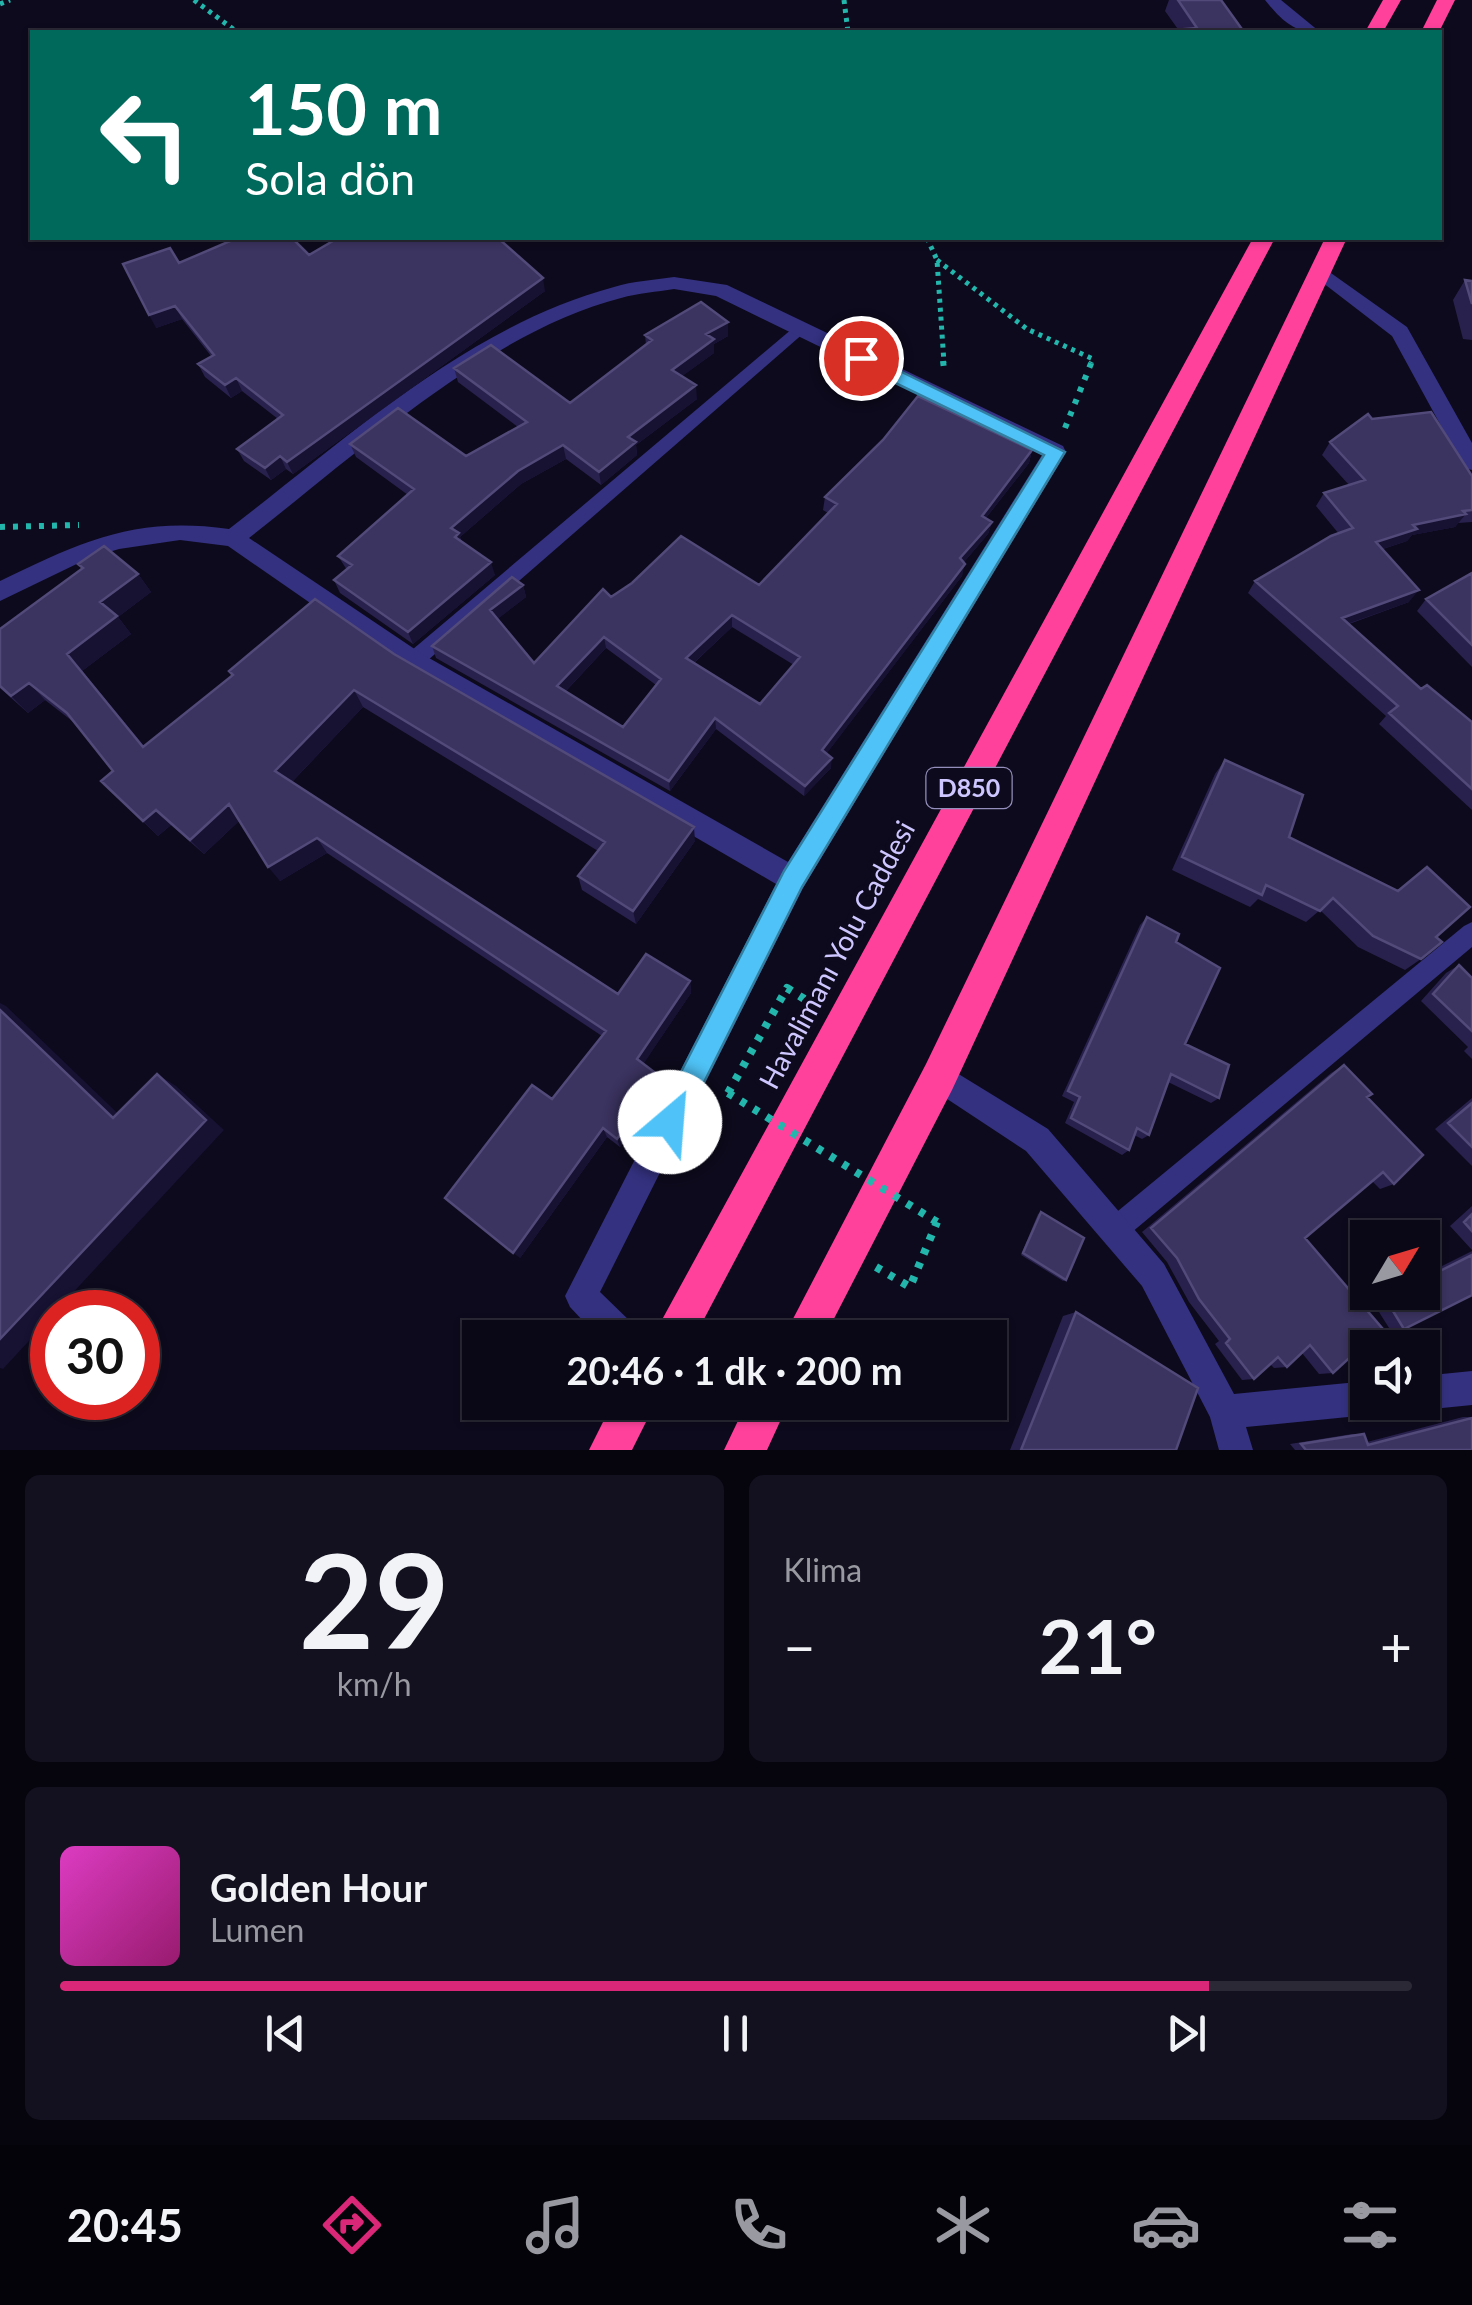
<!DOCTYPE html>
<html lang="tr">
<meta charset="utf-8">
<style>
:root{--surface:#0a0816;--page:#13111f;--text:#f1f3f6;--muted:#999aa1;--line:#2a2935;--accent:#db2777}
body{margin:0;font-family:Lato,sans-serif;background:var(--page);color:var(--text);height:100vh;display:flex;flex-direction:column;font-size:38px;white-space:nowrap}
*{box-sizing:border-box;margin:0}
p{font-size:32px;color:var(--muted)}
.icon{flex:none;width:55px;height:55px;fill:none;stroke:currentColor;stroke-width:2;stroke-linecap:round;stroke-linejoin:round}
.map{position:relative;height:1450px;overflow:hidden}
.side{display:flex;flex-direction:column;gap:25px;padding:25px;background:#06040c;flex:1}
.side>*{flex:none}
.top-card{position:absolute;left:30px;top:30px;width:1412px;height:210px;border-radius:0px;box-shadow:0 2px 8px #0004,0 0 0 2px var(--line);background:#00695c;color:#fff;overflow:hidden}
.needle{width:65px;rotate:52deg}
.buttons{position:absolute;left:1350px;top:1220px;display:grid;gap:20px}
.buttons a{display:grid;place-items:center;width:90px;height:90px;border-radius:0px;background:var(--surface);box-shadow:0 2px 8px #0004,0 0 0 2px var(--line);font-size:50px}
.speed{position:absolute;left:30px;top:1290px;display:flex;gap:20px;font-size:50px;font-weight:700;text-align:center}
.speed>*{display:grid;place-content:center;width:130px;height:130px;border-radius:50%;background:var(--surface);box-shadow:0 2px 8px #0004,0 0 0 2px var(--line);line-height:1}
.speed .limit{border:15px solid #d22;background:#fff;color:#111}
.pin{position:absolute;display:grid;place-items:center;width:85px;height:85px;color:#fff;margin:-42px;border:5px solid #fff;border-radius:50%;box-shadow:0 2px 10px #0007}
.me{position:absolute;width:110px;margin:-55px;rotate:27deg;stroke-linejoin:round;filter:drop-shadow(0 0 8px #0008)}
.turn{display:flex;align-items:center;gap:35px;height:210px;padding:0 50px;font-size:45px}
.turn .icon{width:130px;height:130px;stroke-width:2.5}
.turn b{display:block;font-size:70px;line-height:85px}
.big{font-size:75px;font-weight:700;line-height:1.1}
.side .tile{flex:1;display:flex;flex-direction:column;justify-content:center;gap:15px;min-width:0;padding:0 35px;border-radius:15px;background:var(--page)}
.side .dial{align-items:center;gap:0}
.dial b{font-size:130px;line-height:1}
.song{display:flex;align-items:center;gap:30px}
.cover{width:120px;height:120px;border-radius:15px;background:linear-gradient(135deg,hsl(310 70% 55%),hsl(320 70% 35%))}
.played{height:10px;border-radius:5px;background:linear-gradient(90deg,var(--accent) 85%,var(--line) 85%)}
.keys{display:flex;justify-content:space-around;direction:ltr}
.heat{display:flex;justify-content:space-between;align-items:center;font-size:55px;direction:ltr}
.side .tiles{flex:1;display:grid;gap:25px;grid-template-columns:1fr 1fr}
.tile:last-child{grid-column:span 2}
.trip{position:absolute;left:462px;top:1320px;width:545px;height:100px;border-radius:0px;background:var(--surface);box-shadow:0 2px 8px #0004,0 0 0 2px var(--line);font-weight:700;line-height:100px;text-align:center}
.dock{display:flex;height:160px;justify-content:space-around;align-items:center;background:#040309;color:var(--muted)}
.dock .icon{width:70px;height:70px}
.dock .current{color:var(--accent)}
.dock b{font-size:45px;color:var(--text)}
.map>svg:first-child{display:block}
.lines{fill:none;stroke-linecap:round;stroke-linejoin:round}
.path-far2{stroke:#23b6ad;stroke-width:5;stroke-dasharray:4 5;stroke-linecap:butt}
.path-far1{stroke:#23b6ad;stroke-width:6;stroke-dasharray:5 8;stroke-linecap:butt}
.path{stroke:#23b6ad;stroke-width:8;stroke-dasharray:6 9;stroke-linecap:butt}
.lane{fill:#343180;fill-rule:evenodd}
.street{fill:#343180;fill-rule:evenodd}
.highway{fill:#ff419c;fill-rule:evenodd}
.path-bridge{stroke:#23b6ad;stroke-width:8;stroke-dasharray:6 9;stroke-linecap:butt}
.wall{fill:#29214d;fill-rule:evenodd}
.shaded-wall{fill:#171132}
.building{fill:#3b3360;stroke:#524a79;stroke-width:2.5;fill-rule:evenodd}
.route{fill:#4fc3f7;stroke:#337fa1;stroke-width:2.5}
.labels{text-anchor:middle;stroke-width:10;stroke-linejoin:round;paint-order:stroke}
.shield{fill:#0d0a1d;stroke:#938ebb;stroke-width:2.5}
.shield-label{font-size:25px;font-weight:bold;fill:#cdc6ff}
.street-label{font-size:28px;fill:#cdc6ff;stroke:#0d0a1d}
</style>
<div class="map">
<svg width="1472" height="1450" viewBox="0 0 1472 1450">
<rect width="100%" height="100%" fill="#0d0a1d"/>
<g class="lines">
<!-- path-far2 -->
<path class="path-far2" d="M194,0L237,32
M844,0L848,32
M0,4L10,0
M927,238L937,260L944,363
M937,260L1027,329L1093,359L1091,363"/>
<!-- path-far1 -->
<path class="path-far1" d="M943,361L944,369
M1065,428L1092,361
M0,527L79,525"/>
<!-- path -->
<path class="path" d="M728,1093L787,988L817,1007
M876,1267L910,1287L937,1222"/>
<!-- lane -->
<path class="lane" d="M799,323L805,324V332L420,667H406L403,661L406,655Z
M1472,922V947L1125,1238L1116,1242L1107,1238L1103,1229L1107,1220L1464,926Z"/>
<!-- street -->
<path class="street" d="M1265,0H1281L1320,32C1295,34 1281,20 1265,0Z
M1321,266L1407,327L1472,443V470L1464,468L1392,336L1314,276V268Z
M674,277L727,285L1063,446L1066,452L803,888L600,1292L635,1326L639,1338H599L570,1307L565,1296L776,884L404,668L228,546L180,540L119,549L89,558L0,601V581C83,541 135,516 229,529C346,439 468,326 614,287C633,281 654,280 674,277ZM674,289L716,296L1042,455L788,862L422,654L249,538C355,455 490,331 621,298C638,293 657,292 674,289Z
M939,1062L1048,1129L1164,1264L1234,1394L1368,1381V1402H1383L1380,1410L1368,1415L1246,1427L1253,1450H1219L1210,1417L1142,1286L1026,1151L929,1087L924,1077L929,1067Z
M1472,1371V1405L1422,1410L1410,1405L1422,1402V1376Z"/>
<!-- highway -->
<path class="highway" d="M1383,0H1401L1383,32H1365Z
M1437,0H1455L1439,32H1421Z
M1253,238H1275L694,1338H652Z
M1325,238H1347L952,1090L824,1338H783L926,1064Z
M613,1402H656L632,1450H589Z
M747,1402H789L767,1450H724Z"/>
<!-- path-bridge -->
<path class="path-bridge" d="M728,1093L937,1222"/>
</g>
<!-- wall -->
<path class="wall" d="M1169,0H1221L1244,32H1180L1165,11Z
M309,255L545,291L293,474L286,469L271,480L244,461L237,449L278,419L242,391L231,398L205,377L198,364L211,356L182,319L156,328L179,263Z
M1465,280L1472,281V340L1463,339L1453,300Z
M645,335L728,336L714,344V353L682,376L697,399L636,445L637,455L601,485L566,459L521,484L460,537L462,542L495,575L413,644L340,593L334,580L347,570L338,556L408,495L356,457L350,444L466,456L518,427L458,382L454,368L570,403L646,345Z
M1372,419L1472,476V522L1458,523L1455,527L1412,535L1407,541L1383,549L1409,602L1349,624L1421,689L1472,722V810L1379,724L1386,716L1248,593L1255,581L1339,534L1316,506L1324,493L1349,485L1322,455L1330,442Z
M1032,450L1029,463L986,518L992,522L988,534L964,562L962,576L826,754L831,768L804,796L716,729L670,791L436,658L432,646L523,585L526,597L497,619L534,663L611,597L759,585L828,513L823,510L825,497ZM732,627L794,665L760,704L694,663ZM606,648L656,685L623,727L566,691Z
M78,564L138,574L151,592L118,617L131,634L82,671L144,746L232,676L229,671L394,654L695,841L636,924L582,890L578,876L598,851L363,707L292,782L618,994L690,981L691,993L643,1064L664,1088L620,1147L607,1137L520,1258L552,1099L602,1036L327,853L280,881L239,821L204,854L171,825L158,836L101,781L113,771L76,724L45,700L28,713L0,688V629L82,569Z
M1472,573V667L1417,611L1426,599Z
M1225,760L1289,837L1436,937L1421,959L1405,970L1358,947L1320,910L1306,922L1258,899L1250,907L1172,870L1215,774Z
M1147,917L1176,942L1185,1044L1219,1098L1211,1103L1168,1082L1149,1135L1142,1139L1134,1135L1129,1150L1122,1155L1065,1123L1074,1102L1062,1096L1140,925Z
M1459,965L1472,978V1059L1464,1051L1468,1047L1421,1001L1446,973Z
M1344,1065L1367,1097L1394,1184L1380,1189L1372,1181L1305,1238L1333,1373L1319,1374L1302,1353L1287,1367L1274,1368L1270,1364L1254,1379L1242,1380L1215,1344L1219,1341L1189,1302L1167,1262L1142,1232L1331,1073Z
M1472,1098V1166L1435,1129Z
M1472,1206V1250L1450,1226Z
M1041,1212L1066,1280L1063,1281L1021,1255L1038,1214Z
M1472,1251V1295L1404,1329L1391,1331L1372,1301L1389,1292H1422V1276Z
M1076,1312L1176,1450H1010L1063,1316Z
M1463,1417H1472V1450H1295L1290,1444L1352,1434H1364L1367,1442Z"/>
<!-- shaded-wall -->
<path class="shaded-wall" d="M543,278L545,291L293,474L287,462Z
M175,306L182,319L156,328L149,315Z
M728,322V336L714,344V353L673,383L672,370L706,334Z
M236,378L242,391L231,398L225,385Z
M696,385L697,399L636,445L637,455L601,485L599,472L628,437Z
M563,445L566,459L521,484L460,537L463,546L459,550L451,528L518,471Z
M1032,450L1029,463L978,528L982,516Z
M280,456L286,469L271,480L265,468Z
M1466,514L1455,527L1412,535L1407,541L1367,554L1376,542L1413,525Z
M992,522L988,534L957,570L960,558Z
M491,562L495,575L413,644L408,632Z
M965,564L962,576L821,761L822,750Z
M138,574L151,592L118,617L131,634L82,671L158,763L67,654L100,602Z
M523,585L526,597L494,622L490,610Z
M1419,590L1409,602L1333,629L1342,618Z
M732,615V627L687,669L686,658Z
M604,637L606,648L560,697L557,686Z
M29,683L45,700L28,713L11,696Z
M354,690L363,707L287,787L275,771Z
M715,718L716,729L670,791L669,781Z
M832,758L831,768L804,796L805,786Z
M229,804L241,819L204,854L190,840Z
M156,810L171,825L158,836L143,821Z
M694,827L695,841L636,924L633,911Z
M317,838L327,853L280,881L268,867Z
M690,981L691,993L640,1069L637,1059Z
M0,1003L6,1006L134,1129L113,1118L0,1010Z
M157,1074L176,1086L224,1130L55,1312H52V1316L3,1369L0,1368V1339Z
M662,1078L664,1088L620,1147L617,1139Z
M603,1128L607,1137L520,1258L513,1253Z"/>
<!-- building -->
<path class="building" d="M1178,0H1221L1244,32H1188L1185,29L1197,28Z
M237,238H292L309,255L338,238H498L543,278L287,462L280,456L265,468L237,449L283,415L236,378L225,385L198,364L214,355L175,306L149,315L123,264L170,248L179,263Z
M1465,280L1472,281V304Z
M701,302L728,322L706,334L714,339L672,370L696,385L628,437L636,442L599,472L563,445L518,471L451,528L459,533L455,537L491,562L408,632L334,580L352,565L338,556L414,489L350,444L398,408L466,456L527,422L454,368L491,345L570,403L652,340L645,335Z
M918,396L1032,450L982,516L992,522L960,558L965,564L822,750L832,758L805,786L715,718L669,781L432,646L512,577L523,585L490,610L534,663L603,589L611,597L632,583L681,536L759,585L837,504L825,497L883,440ZM732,615L800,657L760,704L686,658ZM604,637L661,679L623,727L557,686Z
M1431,412L1472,476V510L1463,511L1466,514L1413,525L1417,529L1376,542L1419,590L1342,618L1421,689L1427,685L1472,722V789L1389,713L1398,706L1255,581L1331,536L1353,528L1324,493L1365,480L1330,442L1368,414L1372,419Z
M104,546L138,574L100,602L117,616L67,654L143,747L233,675L229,671L315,599L394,654L694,827L633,911L578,876L605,842L354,690L275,771L618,994L646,954L690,981L637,1059L662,1078L617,1139L603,1128L513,1253L445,1198L532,1085L552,1099L606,1031L317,838L268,867L229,804L190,840L156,810L143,821L101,781L113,771L67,713L29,683L11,696L0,686V629L83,568L78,564Z
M1472,573V645L1426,599Z
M1225,760L1303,795L1289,837L1398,891L1427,867L1470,907L1436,937L1442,942L1421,959L1373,936L1333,898L1320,911L1266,885L1262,895L1182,857Z
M1147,917L1179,934L1176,942L1220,968L1185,1044L1229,1065L1219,1098L1171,1074L1149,1135L1137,1128L1129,1150L1071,1118L1080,1097L1068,1091Z
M1459,965L1472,978V1031L1433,994Z
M0,1010L113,1118L157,1074L206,1120L0,1339Z
M1344,1065L1372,1094L1367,1097L1423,1155L1394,1184L1383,1172L1305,1238L1382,1328L1333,1373L1310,1345L1287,1367L1278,1357L1254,1379L1226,1343L1230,1339L1199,1299L1177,1258L1151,1228Z
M1472,1103V1147L1448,1123Z
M1041,1212L1084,1238L1066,1280L1023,1253Z
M1472,1214V1231L1464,1222Z
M1472,1255V1295L1404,1329L1385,1298L1397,1292H1422V1280Z
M1076,1312L1198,1388L1176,1450H1021Z
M1472,1418V1450H1306L1301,1444L1364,1434L1368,1445Z"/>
<!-- route -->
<path class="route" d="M861,352L1065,452L802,887L679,1132L670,1136L660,1132L656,1122L660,1113L784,871L1044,455L854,363L852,358Z"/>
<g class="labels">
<!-- shield labels -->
<rect class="shield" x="926.5" y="768" width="85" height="40" rx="8"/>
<g class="shield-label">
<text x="969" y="797">D850</text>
</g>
<!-- street labels -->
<g class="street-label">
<text transform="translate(837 955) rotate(-62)" y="10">Havalimanı Yolu Caddesi</text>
</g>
</g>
</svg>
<div class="buttons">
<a><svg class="needle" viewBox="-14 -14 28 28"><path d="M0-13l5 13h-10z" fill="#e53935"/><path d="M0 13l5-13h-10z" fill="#999aa1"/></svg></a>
<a><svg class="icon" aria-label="sound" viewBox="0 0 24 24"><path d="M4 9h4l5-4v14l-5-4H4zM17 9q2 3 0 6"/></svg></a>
</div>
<div class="speed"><div class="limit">30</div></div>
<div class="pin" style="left:861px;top:358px;background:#d93025"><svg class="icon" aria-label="arrive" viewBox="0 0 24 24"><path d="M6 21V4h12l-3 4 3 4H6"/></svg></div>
<svg class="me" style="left:670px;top:1122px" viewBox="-20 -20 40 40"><circle r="19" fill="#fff"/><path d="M0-13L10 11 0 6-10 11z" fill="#4fc3f7"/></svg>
<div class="trip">20:46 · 1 dk · 200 m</div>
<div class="top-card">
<div class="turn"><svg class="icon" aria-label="left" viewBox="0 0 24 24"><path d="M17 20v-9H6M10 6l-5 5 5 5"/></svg><div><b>150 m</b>Sola dön</div></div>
</div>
</div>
<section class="side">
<div class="tiles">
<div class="tile dial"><b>29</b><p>km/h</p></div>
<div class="tile"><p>Klima</p>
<div class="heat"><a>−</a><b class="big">21°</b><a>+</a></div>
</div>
<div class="tile">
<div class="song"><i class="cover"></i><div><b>Golden Hour</b><p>Lumen</p></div></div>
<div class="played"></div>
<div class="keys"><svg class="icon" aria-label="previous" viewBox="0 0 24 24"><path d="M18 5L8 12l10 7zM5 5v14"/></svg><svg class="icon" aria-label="pause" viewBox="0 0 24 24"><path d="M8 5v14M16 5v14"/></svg><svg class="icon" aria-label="next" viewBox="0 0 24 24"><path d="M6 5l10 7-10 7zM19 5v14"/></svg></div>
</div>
</div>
</section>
<nav class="dock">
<b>20:45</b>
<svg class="icon current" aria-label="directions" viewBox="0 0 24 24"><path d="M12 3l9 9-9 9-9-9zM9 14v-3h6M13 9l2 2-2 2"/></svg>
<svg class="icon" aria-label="music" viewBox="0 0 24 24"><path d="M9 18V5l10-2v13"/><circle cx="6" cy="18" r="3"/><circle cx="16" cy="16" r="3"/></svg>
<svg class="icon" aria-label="phone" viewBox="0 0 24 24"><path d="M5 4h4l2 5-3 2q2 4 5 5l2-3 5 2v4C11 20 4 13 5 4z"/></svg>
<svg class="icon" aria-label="climate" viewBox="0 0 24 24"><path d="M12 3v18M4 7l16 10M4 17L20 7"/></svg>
<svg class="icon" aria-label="car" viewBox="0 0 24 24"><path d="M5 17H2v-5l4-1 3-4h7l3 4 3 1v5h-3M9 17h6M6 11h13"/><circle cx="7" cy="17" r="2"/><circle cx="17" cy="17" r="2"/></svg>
<svg class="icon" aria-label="filters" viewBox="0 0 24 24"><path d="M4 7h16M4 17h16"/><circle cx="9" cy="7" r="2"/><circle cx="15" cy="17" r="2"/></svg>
</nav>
